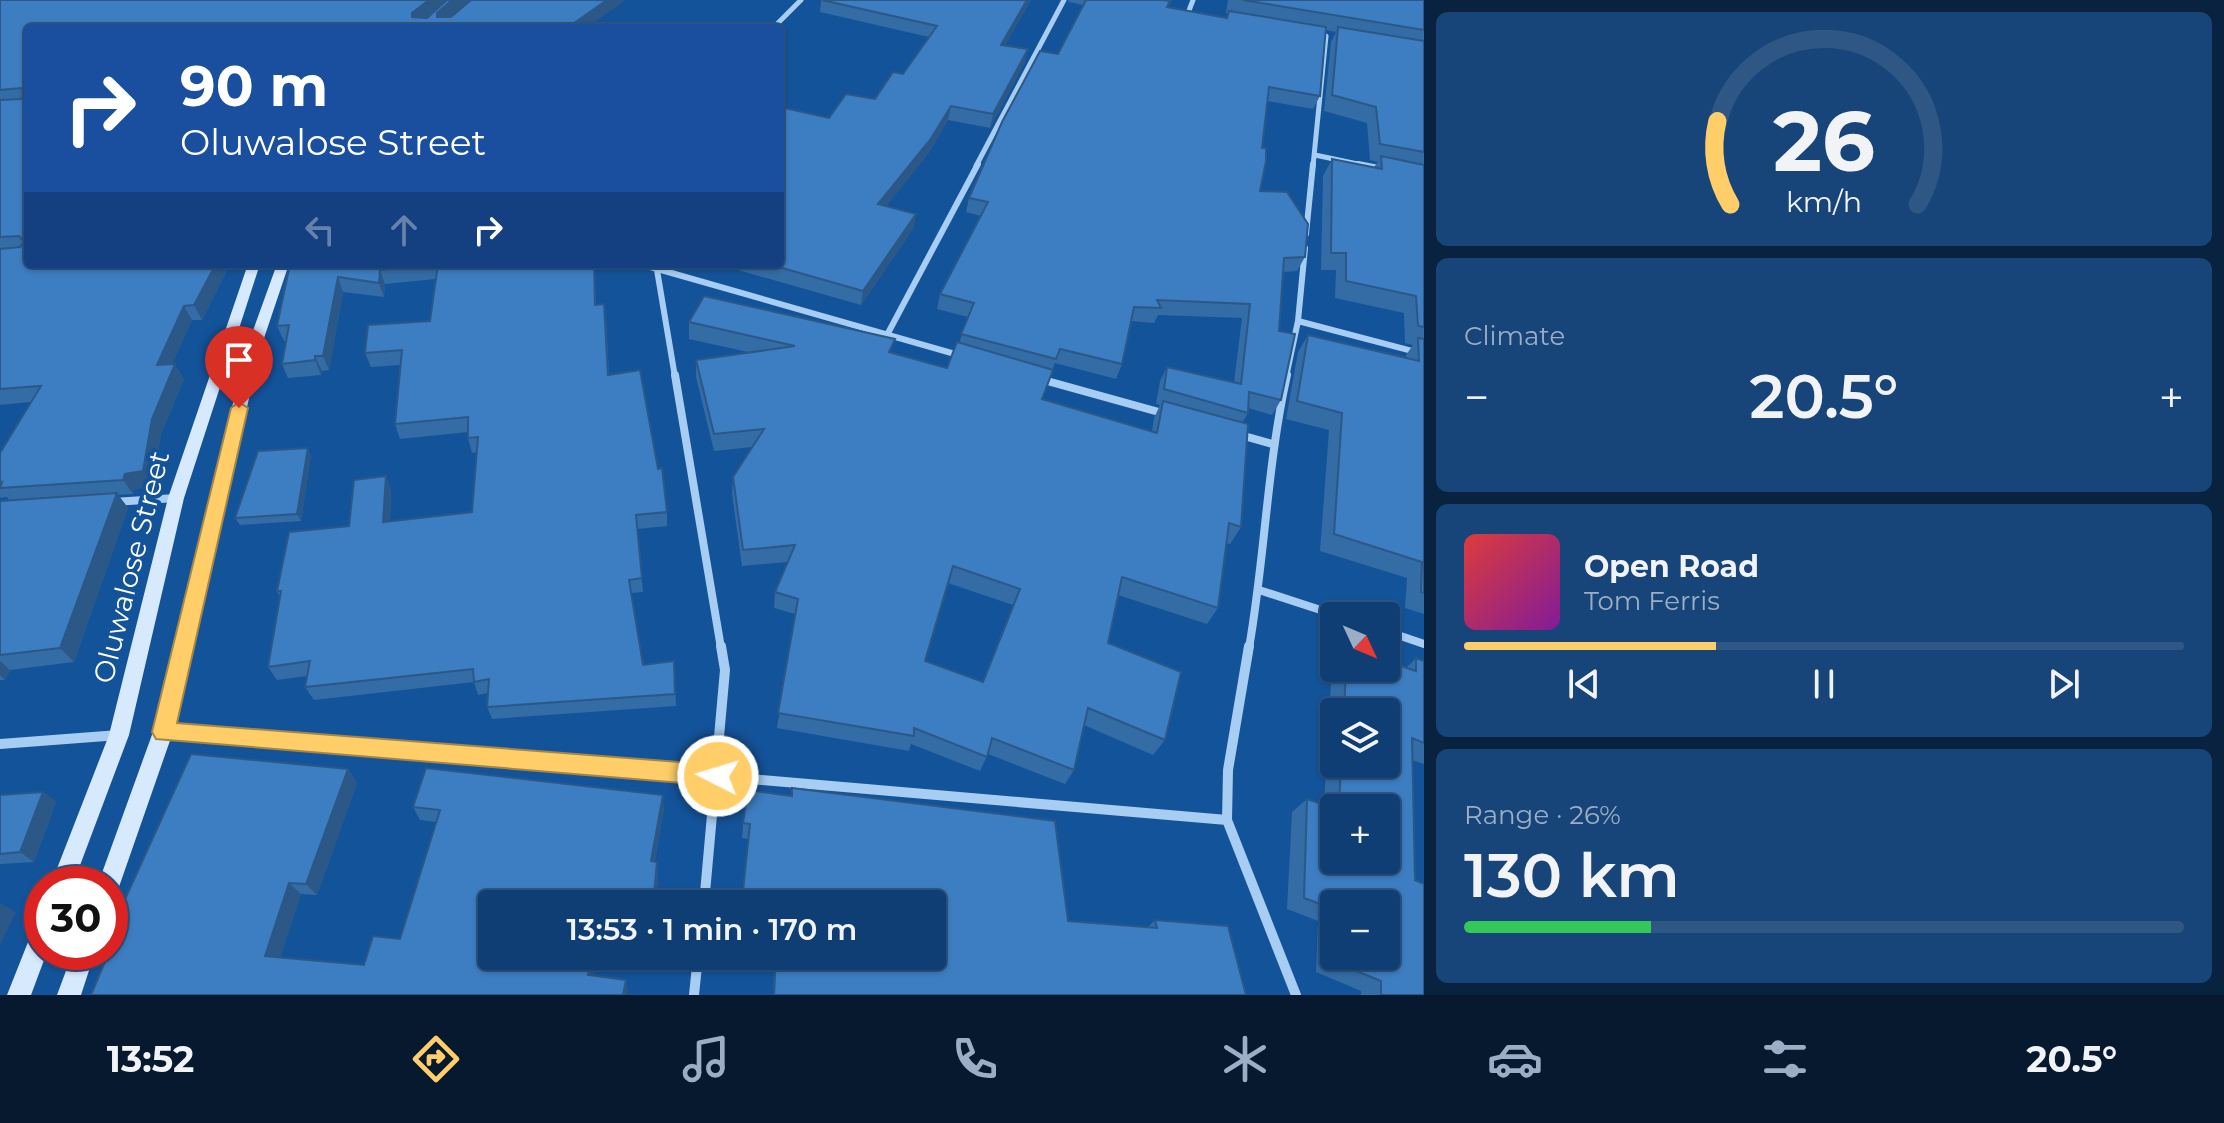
<!DOCTYPE html>
<meta charset="utf-8">
<style>
:root{--surface:#0e3e74;--page:#174579;--text:#f1f3f6;--muted:#9baec5;--line:#2e5786;--accent:#ffce69}
body{margin:0;font-family:Montserrat,sans-serif;background:var(--page);color:var(--text);height:100vh;display:flex;flex-direction:column;font-size:30px;white-space:nowrap}
*{box-sizing:border-box;margin:0}
p{font-size:26px;color:var(--muted)}
.icon{flex:none;width:44px;height:44px;fill:none;stroke:currentColor;stroke-width:2;stroke-linecap:round;stroke-linejoin:round}
.map{position:relative;flex:1;overflow:hidden}
.sheet{display:flex;flex-direction:column;gap:12px;padding:12px;background:#082240;width:800px}
.sheet>*{flex:none}
.hud{position:absolute;left:24px;top:24px;width:760px;height:244px;border-radius:8px;box-shadow:0 2px 6px #0004,0 0 0 2px var(--line);background:#1a4fa0;color:#fff;overflow:hidden}
.needle{width:52px;rotate:134deg}
.buttons{position:absolute;left:1320px;top:602px;display:grid;gap:16px}
.buttons a{display:grid;place-items:center;width:80px;height:80px;border-radius:8px;background:var(--surface);box-shadow:0 2px 6px #0004,0 0 0 2px var(--line);font-size:40px}
.speed{position:absolute;left:24px;top:866px;display:flex;gap:16px;font-size:40px;font-weight:700;text-align:center}
.speed>*{display:grid;place-content:center;width:104px;height:104px;border-radius:50%;background:var(--surface);box-shadow:0 2px 6px #0004,0 0 0 2px var(--line);line-height:1}
.speed .limit{border:12px solid #d22;background:#fff;color:#111}
.pin{position:absolute;display:grid;place-items:center;width:68px;height:68px;color:#fff;margin:-82px -34px;border-radius:50% 50% 50% 0;rotate:-45deg;box-shadow:0 0 8px #0007}
.pin .icon{rotate:45deg}
.me{position:absolute;width:88px;margin:-44px;rotate:275deg;stroke-linejoin:round;filter:drop-shadow(0 0 6px #0008)}
.turn{display:flex;align-items:center;gap:28px;height:168px;padding:0 24px;font-size:36px}
.turn .icon{width:104px;height:104px;stroke-width:2.5}
.turn b{display:block;font-size:56px;line-height:68px}
.lanes{display:flex;align-items:center;height:76px;padding:0 24px;background:#0003;justify-content:center;gap:40px;direction:ltr}
.lanes .off{opacity:.35}
.big{font-size:60px;font-weight:600;line-height:1.1}
.sheet .tile{flex:1;display:flex;flex-direction:column;justify-content:center;gap:12px;min-width:0;padding:0 28px;border-radius:12px;background:var(--page)}
.sheet .dial{align-items:center;gap:0}
.dial svg{height:208px;overflow:visible;fill:none;stroke:var(--line);stroke-width:7;stroke-linecap:round;text-anchor:middle}
.dial text{fill:var(--text);stroke:none}
.song{display:flex;align-items:center;gap:24px}
.cover{width:96px;height:96px;border-radius:12px;background:linear-gradient(135deg,hsl(0 70% 55%),hsl(290 70% 35%))}
.played{height:8px;border-radius:4px;background:linear-gradient(90deg,var(--accent) 35%,var(--line) 35%)}
.keys{display:flex;justify-content:space-around;direction:ltr}
.heat{display:flex;justify-content:space-between;align-items:center;font-size:44px;direction:ltr}
.charge{height:12px;border-radius:6px;background:linear-gradient(90deg,#34c759 26%,var(--line) 0)}
.trip{position:absolute;left:478px;top:890px;width:468px;height:80px;border-radius:8px;background:var(--surface);box-shadow:0 2px 6px #0004,0 0 0 2px var(--line);font-weight:600;line-height:80px;text-align:center}
.dock{display:flex;height:128px;justify-content:space-around;align-items:center;background:#06192e;color:var(--muted)}
.dock .icon{width:56px;height:56px}
.dock .selected{color:var(--accent)}
.dock b{font-size:36px;color:var(--text)}
main{display:flex;flex:1;min-height:0}
.map>svg:first-child{display:block}
.lines{fill:none;stroke-linecap:round;stroke-linejoin:round}
.street-far3{stroke:#a7cdf3;stroke-width:5}
.street-far2{stroke:#a7cdf3;stroke-width:6}
.street-far1{stroke:#a7cdf3;stroke-width:8}
.street{stroke:#a7cdf3;stroke-width:10}
.secondary{fill:#d7e9fd;fill-rule:evenodd}
.wall{fill:#346ca6;fill-rule:evenodd}
.shaded-wall{fill:#2b5887}
.building{fill:#3d7dc1;stroke:#2b5887;stroke-width:2;fill-rule:evenodd}
.route{fill:#ffce69;stroke:#a68644;stroke-width:2}
.labels{text-anchor:middle;stroke-width:8;stroke-linejoin:round;paint-order:stroke}
.street-label{font-size:28px;fill:#fff;stroke:#13539a}
</style>
<main>
<div class="map">
<svg width="1424" height="995" viewBox="0 0 1424 995">
<rect width="100%" height="100%" fill="#13539a"/>
<g class="lines">
<!-- street-far3 -->
<path class="street-far3" d="M1188,13L1193,0
M773,28L801,0
M1315,155L1367,166
M976,166L1064,0
M1313,166L1326,36"/>
<!-- street-far2 -->
<path class="street-far2" d="M1358,164L1384,169
M1306,234L1313,164
M640,264L962,356
M657,270L675,377
M1298,321L1424,354
M887,335L978,164
M1286,377L1298,321L1305,248"/>
<!-- street-far1 -->
<path class="street-far1" d="M675,375L721,648
M1040,379L1166,414
M1237,434L1272,444
M113,502L176,498
M1259,590L1339,616
M1386,631L1424,644
M1249,648C1265,557 1267,465 1287,375"/>
<!-- street -->
<path class="street" d="M1249,646L1228,770L1227,820L1296,995
M164,732L260,737L1227,820
M0,744L119,735
M704,904L725,670L721,646
M694,995L698,956"/>
<!-- secondary -->
<path class="secondary" d="M248,264H260L184,498L129,735L73,884H51L109,735L168,498Z
M277,264H289L260,350L173,732L120,884L117,892L110,894V884H98L153,732L246,350Z
M42,924V952H47L31,995H7L34,927Z
M73,952H95L81,995H57Z"/>
</g>
<!-- wall -->
<path class="wall" d="M0,0H469L449,17L586,28H28V264H230L202,320H192L172,364L184,379L161,434L152,486L135,489L133,494L118,495L128,508L74,662L10,670L5,680H0V501L9,500L7,497L0,498V453L31,402L0,405Z
M821,0H1031L1005,45L1025,62L990,128L948,120L928,154L886,206L916,214L913,229L861,305L717,264H780L829,118L875,99L903,74L929,37L820,12Z
M1068,0H1172L1168,7L1226,17L1228,13H1226L1228,0H1424V614L1405,608L1407,578L1320,551L1329,430L1286,419L1298,352L1308,335L1406,357V355L1413,345L1405,343L1404,313L1335,298L1336,270H1321L1323,176L1332,159L1374,167L1378,162L1370,160L1367,123L1324,111L1331,42L1336,32L1326,30L1320,96L1313,109L1267,101L1262,148L1260,191L1305,257L1297,271L1283,272L1279,331L1281,400L1272,415L1248,408V413L1242,423L1241,527L1230,544L1226,543L1218,608L1207,624L1118,595L1108,643L1165,740L1153,755L1084,725L1074,770L1065,784L988,754L980,771L911,744L909,751L777,728L795,614L774,608L775,592L788,562L742,566L732,494L733,477L752,447L714,451L696,377V360L748,352L689,339V322L893,353L947,368L959,343L968,317L937,309L940,294L981,216L966,212L969,198L1058,54L1083,5L1069,2ZM1158,315L1242,318L1234,382L1167,367L1160,381L1156,404L1160,405L1154,418L1152,431L1042,399L1055,363L1116,379L1122,364L1131,321L1154,323ZM948,583L1013,605L983,682L925,661Z
M290,264H594L596,305L606,319L609,374L667,512V526L637,529L643,592L631,593L643,665L674,661L676,706L492,719L487,707L488,693L478,695L474,682L314,700L305,687L307,676L277,680L268,667L280,597L277,591L349,526L386,476L391,491L390,521L472,512L477,452L472,453L468,438V432L400,439L395,424L400,365L371,367L365,353L430,321L436,279L385,284L384,297L343,292L329,370L322,371L321,375L288,378L282,364L286,341H284L277,326Z
M311,455L301,521L240,525L235,518Z
M1416,658L1424,661V764L1412,760L1415,880L1424,995H1361V991L1316,972L1318,921L1287,909L1292,812L1307,799L1324,805L1332,663L1334,661V668H1406ZM1334,712H1386V764H1334ZM1334,808H1386L1334,860ZM1334,904L1386,956H1334Z
M348,769L357,783L317,895L301,894L280,957L364,965L400,939L436,822L420,820L413,807L664,808L655,861L658,874L656,904H492L593,976L628,990L112,946L110,945V919L126,897Z
M792,788L1068,921L1147,928L1155,920L1246,995H773L775,956H932V904H742L748,839L742,838L743,823L791,796Z
M43,792L56,802L34,862L0,864V795Z"/>
<!-- shaded-wall -->
<path class="shaded-wall" d="M429,0H447L415,26L412,17V13Z
M452,0H469L440,26L437,17V13Z
M607,0H626L586,28H567Z
M1027,0H1031L998,58L1001,45Z
M1028,49L1025,62L990,128L993,114Z
M951,106L948,120L928,154L876,219L878,204Z
M916,214L913,229L861,305L863,291Z
M216,264H230L202,320L194,305Z
M380,270L385,284L384,297L379,283Z
M338,277L343,292L329,370L323,356Z
M184,306L192,320L165,380L157,365Z
M315,356L322,371L321,375L315,360Z
M175,364L184,379L161,434L152,486L135,489L133,494L123,480L152,419Z
M308,448L311,455L301,521L297,514Z
M386,476L391,491L389,536L383,522Z
M117,493L128,508L74,662L60,648Z
M0,661L10,670L5,680L0,675Z
M348,769L357,783L317,895L306,884Z
M43,792L56,802L34,862L20,852Z
M663,795L664,808L653,873L651,861Z
M657,862L658,874L656,904H653Z
M289,883L301,894L278,966L265,956Z
M0,903L16,912L0,945Z
M592,956H597L592,985L588,975Z
M626,980L628,990L627,995H623Z"/>
<!-- building -->
<path class="building" d="M0,0H429L412,13V17L427,18L447,0H452L437,13V17H451L471,0H607L567,28H28V264H216L194,305L184,306L157,365L175,364L152,419L143,471L125,474L123,480L0,488L2,482L0,483V453L41,386L0,389V249L20,247L25,242L19,236L0,237V100L21,99L26,94L21,88L0,90Z
M822,0H1027L1001,45L1028,49L993,114L951,106L930,140L878,204L916,214L863,291L768,264H780V107L829,118L846,94L875,99L893,72L903,74L937,26Z
M1086,0H1163L1170,1L1167,7L1227,18L1229,11L1326,27L1320,96L1269,87L1262,148H1266V161L1260,191L1287,192L1308,224L1305,257L1284,258L1279,331L1295,334L1281,400L1249,392L1248,413L1164,389L1167,367L1241,384L1250,304L1157,300L1161,308L1134,307L1122,364L1060,349L1056,359L961,334L974,303L940,294L988,202L969,198L1002,122L1040,51L1058,54Z
M1243,0H1424V30Z
M1338,27L1424,41V152L1380,144L1376,107L1332,95Z
M1381,156L1424,165V327L1418,326L1416,296L1346,281V253H1331L1332,159L1382,169Z
M290,264H436L380,270L379,283L338,277L323,356H315V360L282,364L289,325L277,326Z
M438,264H594L595,305L604,304L608,375L640,370L658,469L662,468L667,512L636,515L642,578L629,580L643,665L674,661L675,694L487,707L489,679L474,682L473,669L305,687L310,661L268,667L281,591H277L289,532L349,526L354,480L386,476L383,522L472,512L478,437L468,438V417L395,424L402,350L365,353L368,325L430,321Z
M704,296L895,339L889,352L947,368L957,342L1053,370L1042,399L1157,433L1163,401L1248,424L1241,527L1229,523L1218,608L1122,577L1108,643L1181,672L1165,740L1088,708L1074,770L992,738L987,757L914,728V736L778,713L798,599L775,592L795,545L743,550L733,477L764,429L714,434L696,360L795,346L689,322ZM953,566L1020,589L983,682L925,661Z
M1308,335L1419,361L1418,338L1424,339V593L1421,592L1422,562L1334,534L1342,413L1297,401Z
M308,448L297,514L235,518L258,451Z
M117,493L60,648L0,655V501Z
M1416,658L1424,661V743L1412,738L1415,880L1424,884V995H1381V981L1334,962L1335,956H1386V904H1334V909L1304,898L1307,799L1334,808V860H1386V808H1339L1341,764H1386V712H1344L1346,668H1386V661L1416,671Z
M191,754L348,769L306,884L289,883L265,956L364,965L373,936L400,939L440,810L413,807L426,768L663,795L651,861L657,862L653,904H492V956H592L588,975L626,980L623,995H91L114,940H110V919L121,896L126,897Z
M792,788L1055,821L1068,921L1157,928L1155,920L1228,926L1246,995H774L776,956H932V904H779L742,901L750,824L743,823L748,790L792,796Z
M43,792L20,852L0,854V795Z"/>
<!-- route -->
<path class="route" d="M239,402L248,408L177,723L718,765L726,768L730,776L726,783L718,786L156,739L152,732L231,408Z"/>
<g class="labels">
<!-- street labels -->
<g class="street-label">
<text transform="translate(131 567) rotate(-76)" y="10">Oluwalose Street</text>
</g>
</g>
</svg>
<div class="buttons">
<a><svg class="needle" viewBox="-14 -14 28 28"><path d="M0-13l5 13h-10z" fill="#e53935"/><path d="M0 13l5-13h-10z" fill="#9baec5"/></svg></a>
<a><svg class="icon" aria-label="layers" viewBox="0 0 24 24"><path d="M12 4l9 5-9 5-9-5zM3 14l9 5 9-5"/></svg></a>
<a>+</a>
<a>−</a>
</div>
<div class="speed"><div class="limit">30</div></div>
<div class="pin" style="left:239px;top:408px;background:#d93025"><svg class="icon" aria-label="arrive" viewBox="0 0 24 24"><path d="M6 21V4h12l-3 4 3 4H6"/></svg></div>
<svg class="me" style="left:718px;top:776px" viewBox="-20 -20 40 40"><circle r="17" fill="#ffce69" stroke="#fff" stroke-width="3"/><path d="M0-11L8 9 0 5-8 9z" fill="#fff"/></svg>
<div class="trip">13:53 · 1 min · 170 m</div>
<div class="hud">
<div class="turn"><svg class="icon" aria-label="right" viewBox="0 0 24 24"><path d="M7 20v-9h11M14 6l5 5-5 5"/></svg><div><b>90 m</b>Oluwalose Street</div></div>
<div class="lanes"><svg class="icon off" aria-label="left" viewBox="0 0 24 24"><path d="M17 20v-9H6M10 6l-5 5 5 5"/></svg><svg class="icon off" aria-label="ahead" viewBox="0 0 24 24"><path d="M12 20V5M6 11l6-6 6 6"/></svg><svg class="icon" aria-label="right" viewBox="0 0 24 24"><path d="M7 20v-9h11M14 6l5 5-5 5"/></svg></div>
</div>
</div>
<section class="sheet">
<div class="tile dial"><svg viewBox="0 0 100 80">
<path d="M14 69A42 42 0 1 1 86 69"/>
<path d="M14 69A42 42 0 0 1 9 37" stroke="#ffce69"/>
<text x="50" y="56" font-size="32" font-weight="700">26</text>
<text x="50" y="72" font-size="11">km/h</text>
</svg></div>
<div class="tile"><p>Climate</p>
<div class="heat"><a>−</a><b class="big">20.5°</b><a>+</a></div>
</div>
<div class="tile">
<div class="song"><i class="cover"></i><div><b>Open Road</b><p>Tom Ferris</p></div></div>
<div class="played"></div>
<div class="keys"><svg class="icon" aria-label="previous" viewBox="0 0 24 24"><path d="M18 5L8 12l10 7zM5 5v14"/></svg><svg class="icon" aria-label="pause" viewBox="0 0 24 24"><path d="M8 5v14M16 5v14"/></svg><svg class="icon" aria-label="next" viewBox="0 0 24 24"><path d="M6 5l10 7-10 7zM19 5v14"/></svg></div>
</div>
<div class="tile"><p>Range · 26%</p><b class="big">130 km</b><div class="charge"></div></div>
</section>
</main>
<nav class="dock">
<b>13:52</b>
<svg class="icon selected" aria-label="directions" viewBox="0 0 24 24"><path d="M12 3l9 9-9 9-9-9zM9 14v-3h6M13 9l2 2-2 2"/></svg>
<svg class="icon" aria-label="music" viewBox="0 0 24 24"><path d="M9 18V5l10-2v13"/><circle cx="6" cy="18" r="3"/><circle cx="16" cy="16" r="3"/></svg>
<svg class="icon" aria-label="phone" viewBox="0 0 24 24"><path d="M5 4h4l2 5-3 2q2 4 5 5l2-3 5 2v4C11 20 4 13 5 4z"/></svg>
<svg class="icon" aria-label="climate" viewBox="0 0 24 24"><path d="M12 3v18M4 7l16 10M4 17L20 7"/></svg>
<svg class="icon" aria-label="car" viewBox="0 0 24 24"><path d="M5 17H2v-5l4-1 3-4h7l3 4 3 1v5h-3M9 17h6M6 11h13"/><circle cx="7" cy="17" r="2"/><circle cx="17" cy="17" r="2"/></svg>
<svg class="icon" aria-label="filters" viewBox="0 0 24 24"><path d="M4 7h16M4 17h16"/><circle cx="9" cy="7" r="2"/><circle cx="15" cy="17" r="2"/></svg>
<b>20.5°</b>
</nav>
